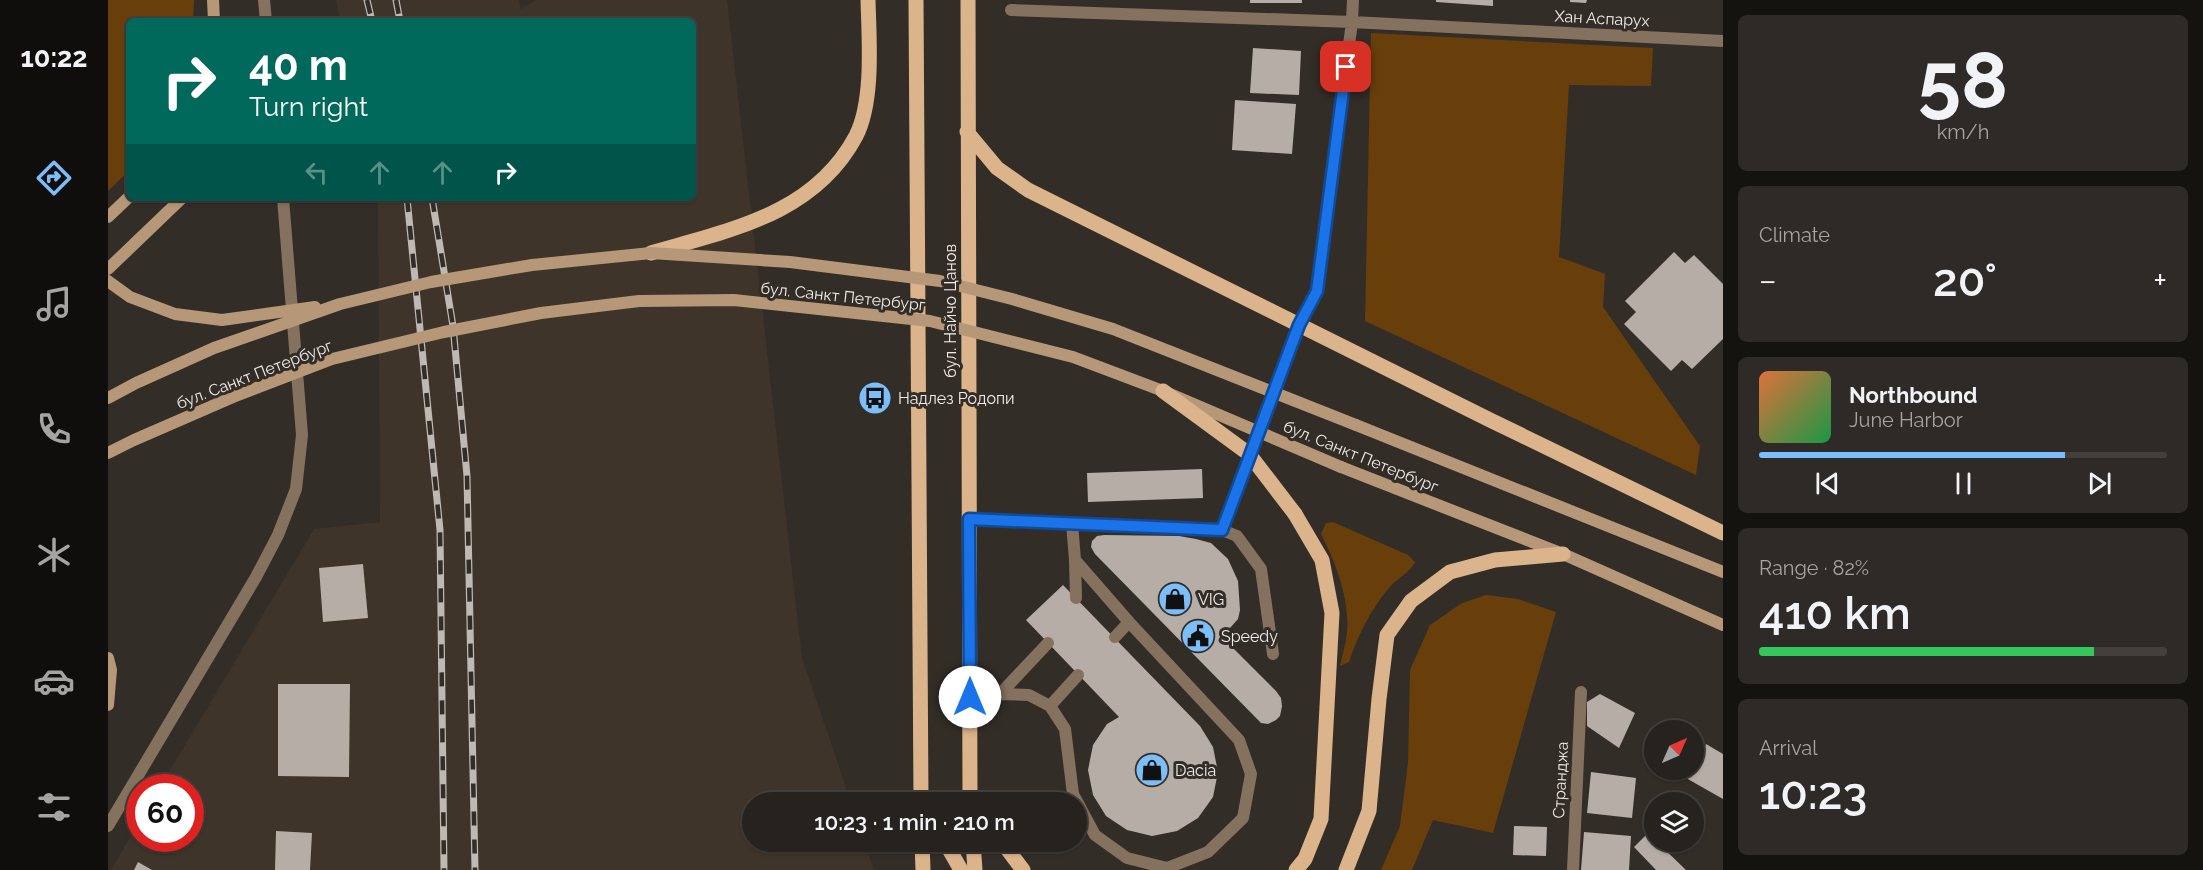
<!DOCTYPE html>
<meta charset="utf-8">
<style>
:root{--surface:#26221e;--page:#2e2a27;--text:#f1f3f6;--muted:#a4a4a4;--line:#423f3c;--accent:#7cbef9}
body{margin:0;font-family:Raleway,sans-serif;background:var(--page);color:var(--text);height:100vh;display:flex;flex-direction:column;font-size:22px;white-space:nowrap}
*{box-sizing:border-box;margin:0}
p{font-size:20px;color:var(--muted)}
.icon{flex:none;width:33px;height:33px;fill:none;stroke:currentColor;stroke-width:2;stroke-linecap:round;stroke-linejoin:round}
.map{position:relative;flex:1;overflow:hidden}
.drawer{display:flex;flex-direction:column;gap:15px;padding:15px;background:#151310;width:480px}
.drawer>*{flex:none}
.top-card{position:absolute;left:18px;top:18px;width:570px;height:183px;border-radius:9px;box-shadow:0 2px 4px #0004,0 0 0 2px var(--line);background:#00695c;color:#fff;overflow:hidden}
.needle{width:39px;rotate:45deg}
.fabs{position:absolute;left:1536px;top:720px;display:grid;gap:12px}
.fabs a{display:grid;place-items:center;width:60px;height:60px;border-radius:50%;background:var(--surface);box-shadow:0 2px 4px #0004,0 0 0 2px var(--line);font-size:30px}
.speed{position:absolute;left:18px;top:774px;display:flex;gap:12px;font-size:30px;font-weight:700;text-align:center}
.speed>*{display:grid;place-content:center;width:78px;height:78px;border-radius:50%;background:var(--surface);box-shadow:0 2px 4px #0004,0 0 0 2px var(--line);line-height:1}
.speed .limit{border:9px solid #d22;background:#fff;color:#111}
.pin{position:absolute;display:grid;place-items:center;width:51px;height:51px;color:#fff;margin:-26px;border-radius:12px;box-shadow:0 3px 9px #0006}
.me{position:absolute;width:66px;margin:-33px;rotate:0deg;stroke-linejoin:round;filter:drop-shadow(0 0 4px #0008)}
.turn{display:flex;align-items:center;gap:21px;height:126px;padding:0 24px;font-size:27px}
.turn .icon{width:78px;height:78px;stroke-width:2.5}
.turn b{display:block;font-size:42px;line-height:51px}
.lanes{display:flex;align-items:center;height:57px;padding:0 24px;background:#0003;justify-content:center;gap:30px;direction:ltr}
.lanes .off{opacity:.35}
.big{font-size:45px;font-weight:600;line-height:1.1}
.drawer .tile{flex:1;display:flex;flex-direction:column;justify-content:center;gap:9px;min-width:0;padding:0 21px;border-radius:9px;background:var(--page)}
.drawer .dial{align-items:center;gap:0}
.dial b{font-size:78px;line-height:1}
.song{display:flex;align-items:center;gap:18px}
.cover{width:72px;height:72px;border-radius:9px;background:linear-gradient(135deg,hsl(20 70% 55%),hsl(140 70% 35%))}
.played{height:6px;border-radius:3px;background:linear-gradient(90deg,var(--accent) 75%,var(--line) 75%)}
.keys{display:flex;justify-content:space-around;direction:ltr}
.heat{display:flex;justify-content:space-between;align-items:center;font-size:33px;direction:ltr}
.charge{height:9px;border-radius:4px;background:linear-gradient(90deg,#34c759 82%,var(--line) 0)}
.trip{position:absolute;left:634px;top:792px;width:345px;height:60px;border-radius:30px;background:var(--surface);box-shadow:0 2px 4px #0004,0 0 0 2px var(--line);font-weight:600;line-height:60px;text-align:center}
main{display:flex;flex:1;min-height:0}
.menu{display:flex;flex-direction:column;width:108px;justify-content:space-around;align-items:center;background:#0f0e0c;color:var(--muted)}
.menu .icon{width:42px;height:42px}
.menu .on{color:var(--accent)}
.menu b{font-size:27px;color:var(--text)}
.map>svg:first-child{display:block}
.built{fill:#3e3429}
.green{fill:#683f0a}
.building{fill:#b5ada6}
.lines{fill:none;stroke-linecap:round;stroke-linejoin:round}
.lane{stroke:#85725e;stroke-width:12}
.street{stroke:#85725e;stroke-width:12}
.secondary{stroke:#b69778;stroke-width:12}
.primary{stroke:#dcb48b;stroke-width:15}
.rail-casing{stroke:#beb9b5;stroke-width:7}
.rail{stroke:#332d28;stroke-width:4.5;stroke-dasharray:14;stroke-linecap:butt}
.secondary-bridge{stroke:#b69778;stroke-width:12}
.primary-bridge{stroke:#dcb48b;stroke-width:15}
.route-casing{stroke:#114b97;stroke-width:15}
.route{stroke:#1a73e8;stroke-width:10}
.labels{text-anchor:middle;stroke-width:6;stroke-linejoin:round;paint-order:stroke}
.street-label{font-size:16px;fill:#f1ede9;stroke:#332d28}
.poi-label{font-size:16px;fill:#f1ede9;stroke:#332d28;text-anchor:start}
</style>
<main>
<nav class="menu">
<b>10:22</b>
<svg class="icon on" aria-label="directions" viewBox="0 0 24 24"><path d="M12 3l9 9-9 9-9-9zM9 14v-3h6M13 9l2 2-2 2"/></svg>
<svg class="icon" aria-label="music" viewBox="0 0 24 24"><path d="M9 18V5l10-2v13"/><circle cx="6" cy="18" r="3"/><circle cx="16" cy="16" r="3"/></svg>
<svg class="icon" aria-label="phone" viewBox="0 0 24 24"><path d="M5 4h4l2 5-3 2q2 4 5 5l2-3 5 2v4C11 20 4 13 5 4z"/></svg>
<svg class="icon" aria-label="climate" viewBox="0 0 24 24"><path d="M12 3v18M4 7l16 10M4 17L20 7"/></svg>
<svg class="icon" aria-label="car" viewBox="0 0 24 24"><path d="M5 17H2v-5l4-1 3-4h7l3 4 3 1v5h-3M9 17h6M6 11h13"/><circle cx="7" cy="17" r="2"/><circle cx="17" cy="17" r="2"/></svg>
<svg class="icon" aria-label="filters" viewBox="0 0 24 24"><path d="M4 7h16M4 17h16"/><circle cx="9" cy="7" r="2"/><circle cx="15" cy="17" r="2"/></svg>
</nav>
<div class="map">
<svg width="1615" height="870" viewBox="0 0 1615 870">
<rect width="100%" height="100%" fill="#332d28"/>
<!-- built -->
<path class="built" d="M228,0H411L413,9L428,0H619L694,658L743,802H645V842H756L766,870H3L31,822L32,838H82V788L52,787L206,529L272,522L270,198H585V21H232Z"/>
<!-- green -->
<path class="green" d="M0,0H86L85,21H21V171L0,191Z
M1263,33L1545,48L1543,86L1461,85L1451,257L1497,274L1495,307L1592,446L1588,475L1257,321Z
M1225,522L1300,555L1307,562C1301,574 1290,577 1281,588C1263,609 1250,635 1241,662L1232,666C1234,655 1238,644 1239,633C1242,600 1228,563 1213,534L1218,523Z
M1378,595L1410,599L1448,612L1385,833L1325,820L1304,870H1273L1292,826L1300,763L1302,670L1322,625L1354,603Z"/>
<!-- building -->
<path class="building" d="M1142,0H1194V3H1142Z
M1328,0H1385V6L1328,2Z
M1462,0H1479L1478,3L1462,2Z
M1145,48L1193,51L1191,95L1142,93Z
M1127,100L1188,104L1184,154L1124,150Z
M1566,252L1577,263L1586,255L1615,284V339L1584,369L1574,360L1563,371L1516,324L1528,312L1517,301Z
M1094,469L1095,498L980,502L979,473Z
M996,535L1071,536L1088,539L1103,543L1120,559L1130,581L1132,610L1130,619L1114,637L1168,691L1173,698L1174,706L1172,716L1168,720L1160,724L1153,723L987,554L983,547L984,541L989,536Z
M255,564L260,618L215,622L211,568Z
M955,585L1092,726L1105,747L1110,772L1105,797L1090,818L1069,831L1044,836L1019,830L998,816L985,795L980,770L985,745L999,724L1011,717L918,620Z
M170,684H242L241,777L170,776Z
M1492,694L1527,713L1511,748L1479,726V702Z
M1598,744L1615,754V799L1578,778L1583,770H1586V766Z
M1483,772L1528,778L1524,818L1479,813Z
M1406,826L1439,827L1438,856L1405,855Z
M168,831L204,833L202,870H167Z
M1476,832L1523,836L1521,870H1473Z
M1540,833L1546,842H1549L1578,870H1548L1526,847Z
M30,862L44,870H26Z"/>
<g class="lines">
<!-- lane -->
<path class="lane" d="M861,520L964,523L967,560L1021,622L1131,740L1143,774L1135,818L1100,852L1059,868L1019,858L987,835L965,794L957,729L942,706L921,695L892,694L862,697
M964,523L1114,530L1129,536L1153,569L1165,654
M1114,530L1191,325
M967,560L968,598
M1007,637L1021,622
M892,694L940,643
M942,706L970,675"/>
<!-- street -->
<path class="street" d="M156,0L158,21
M903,10L1244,22L1615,41
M1191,325L1209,291L1244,22L1245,0
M0,826L148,577L170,535L188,489L194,435L175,198
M1465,870L1473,692"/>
<!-- secondary -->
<path class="secondary" d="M105,0L106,21
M0,217L21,197
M0,269L74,198
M1248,425L1615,572
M1233,467L1455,554L1615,625
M0,658L3,670L0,705"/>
<!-- primary -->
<path class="primary" d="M808,0L813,802
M860,0L862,802
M859,132L889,168L920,190L1382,420L1615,533
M543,253C621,230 706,215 748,136C766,101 761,39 760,0
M1187,514L1214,560L1224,613L1213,819L1197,859L1188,870
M814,842L815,870
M837,842L853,870
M865,842L867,870
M894,842L915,870
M1238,870L1261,811L1271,699L1279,635L1303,601L1342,572L1387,560L1455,554"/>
<defs>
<path id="rail" d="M259,0L264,21
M288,0L292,21
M299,198L332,530L336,870
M324,198L345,326L359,476L367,870"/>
</defs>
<!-- rail casing -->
<use href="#rail" class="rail-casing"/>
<!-- rail -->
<use href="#rail" class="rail"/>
<!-- secondary-bridge -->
<path class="secondary-bridge" d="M0,281L22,297L67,314L114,320L207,307
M0,398L28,383L106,348L232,304L323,282L424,265L543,253L682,262L832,281L904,299L1005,329L1248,425
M0,453L26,440L125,397L224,359L336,332L433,313L531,301L626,300L822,321L965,357L1055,391L1233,467"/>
<!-- primary-bridge -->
<path class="primary-bridge" d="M1055,391L1141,454L1187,514"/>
</g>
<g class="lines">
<defs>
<path id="route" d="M862,697L861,519L1114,530L1191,325L1209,291L1238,67"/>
</defs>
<!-- route casing -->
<use href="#route" class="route-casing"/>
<!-- route -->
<use href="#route" class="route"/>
</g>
<!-- icons -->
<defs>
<symbol id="bus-disc" viewBox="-11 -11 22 22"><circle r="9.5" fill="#7cbef9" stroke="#332d28"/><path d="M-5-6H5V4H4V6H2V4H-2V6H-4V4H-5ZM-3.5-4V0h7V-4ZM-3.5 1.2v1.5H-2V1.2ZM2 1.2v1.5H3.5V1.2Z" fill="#111"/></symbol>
<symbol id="shop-disc" viewBox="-11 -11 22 22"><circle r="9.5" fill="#7cbef9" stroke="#332d28"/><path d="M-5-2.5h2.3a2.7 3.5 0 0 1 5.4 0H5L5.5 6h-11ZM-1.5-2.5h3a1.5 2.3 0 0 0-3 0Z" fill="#111"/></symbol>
<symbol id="civic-disc" viewBox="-11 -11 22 22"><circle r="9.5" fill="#7cbef9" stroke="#332d28"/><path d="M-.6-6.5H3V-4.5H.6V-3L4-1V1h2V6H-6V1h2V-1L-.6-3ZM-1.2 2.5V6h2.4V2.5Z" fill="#111"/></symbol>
</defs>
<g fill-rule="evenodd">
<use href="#bus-disc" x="748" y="379" width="38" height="38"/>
<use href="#shop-disc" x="1048" y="580" width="38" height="38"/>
<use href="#civic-disc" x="1071" y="617" width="38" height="38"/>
<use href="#shop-disc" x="1025" y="751" width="38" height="38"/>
</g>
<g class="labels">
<!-- street labels -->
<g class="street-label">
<text transform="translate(1494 18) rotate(3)" y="6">Хан Аспарух</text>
<text transform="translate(735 296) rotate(6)" y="6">бул. Санкт Петербург</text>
<text transform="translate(842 311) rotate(-90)" y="6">бул. Найчо Цанов</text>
<text transform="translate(146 374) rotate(-21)" y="6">бул. Санкт Петербург</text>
<text transform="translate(1253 456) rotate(22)" y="6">бул. Санкт Петербург</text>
<text transform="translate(1452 780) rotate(-87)" y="6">Странджа</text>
</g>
<!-- poi labels -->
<g class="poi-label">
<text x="790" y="404">Надлез Родопи</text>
<text x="1090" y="605">VIG</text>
<text x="1113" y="642">Speedy</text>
<text x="1067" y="776">Dacia</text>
</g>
</g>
</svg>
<div class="fabs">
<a><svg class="needle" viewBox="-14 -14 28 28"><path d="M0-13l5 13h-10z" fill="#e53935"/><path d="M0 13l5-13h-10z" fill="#a4a4a4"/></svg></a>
<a><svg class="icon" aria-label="layers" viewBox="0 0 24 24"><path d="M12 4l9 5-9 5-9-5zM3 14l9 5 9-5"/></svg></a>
</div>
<div class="speed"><div class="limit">60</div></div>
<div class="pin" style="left:1238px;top:67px;background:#d93025"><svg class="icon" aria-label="arrive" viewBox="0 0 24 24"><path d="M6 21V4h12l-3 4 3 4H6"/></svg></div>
<svg class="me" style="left:862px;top:697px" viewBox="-20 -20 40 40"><circle r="19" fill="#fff"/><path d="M0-13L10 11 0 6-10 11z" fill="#1a73e8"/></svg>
<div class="trip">10:23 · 1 min · 210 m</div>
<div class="top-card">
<div class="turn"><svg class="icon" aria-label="right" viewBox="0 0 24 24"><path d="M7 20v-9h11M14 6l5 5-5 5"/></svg><div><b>40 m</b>Turn right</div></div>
<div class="lanes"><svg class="icon off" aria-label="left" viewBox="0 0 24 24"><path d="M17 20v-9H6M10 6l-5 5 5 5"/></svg><svg class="icon off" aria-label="ahead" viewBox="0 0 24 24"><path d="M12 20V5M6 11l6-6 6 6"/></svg><svg class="icon off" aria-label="ahead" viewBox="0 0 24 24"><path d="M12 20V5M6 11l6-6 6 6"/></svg><svg class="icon" aria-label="right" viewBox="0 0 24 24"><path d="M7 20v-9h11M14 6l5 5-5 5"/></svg></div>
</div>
</div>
<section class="drawer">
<div class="tile dial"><b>58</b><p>km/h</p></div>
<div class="tile"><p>Climate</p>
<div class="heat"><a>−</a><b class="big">20°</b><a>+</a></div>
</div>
<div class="tile">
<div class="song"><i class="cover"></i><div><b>Northbound</b><p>June Harbor</p></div></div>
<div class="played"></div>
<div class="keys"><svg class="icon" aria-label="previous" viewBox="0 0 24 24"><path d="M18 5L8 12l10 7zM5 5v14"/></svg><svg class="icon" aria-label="pause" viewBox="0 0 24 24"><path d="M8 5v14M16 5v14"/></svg><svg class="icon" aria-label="next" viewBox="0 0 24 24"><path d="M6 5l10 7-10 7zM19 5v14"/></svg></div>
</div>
<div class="tile"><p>Range · 82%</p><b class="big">410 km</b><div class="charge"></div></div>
<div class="tile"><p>Arrival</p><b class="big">10:23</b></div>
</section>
</main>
